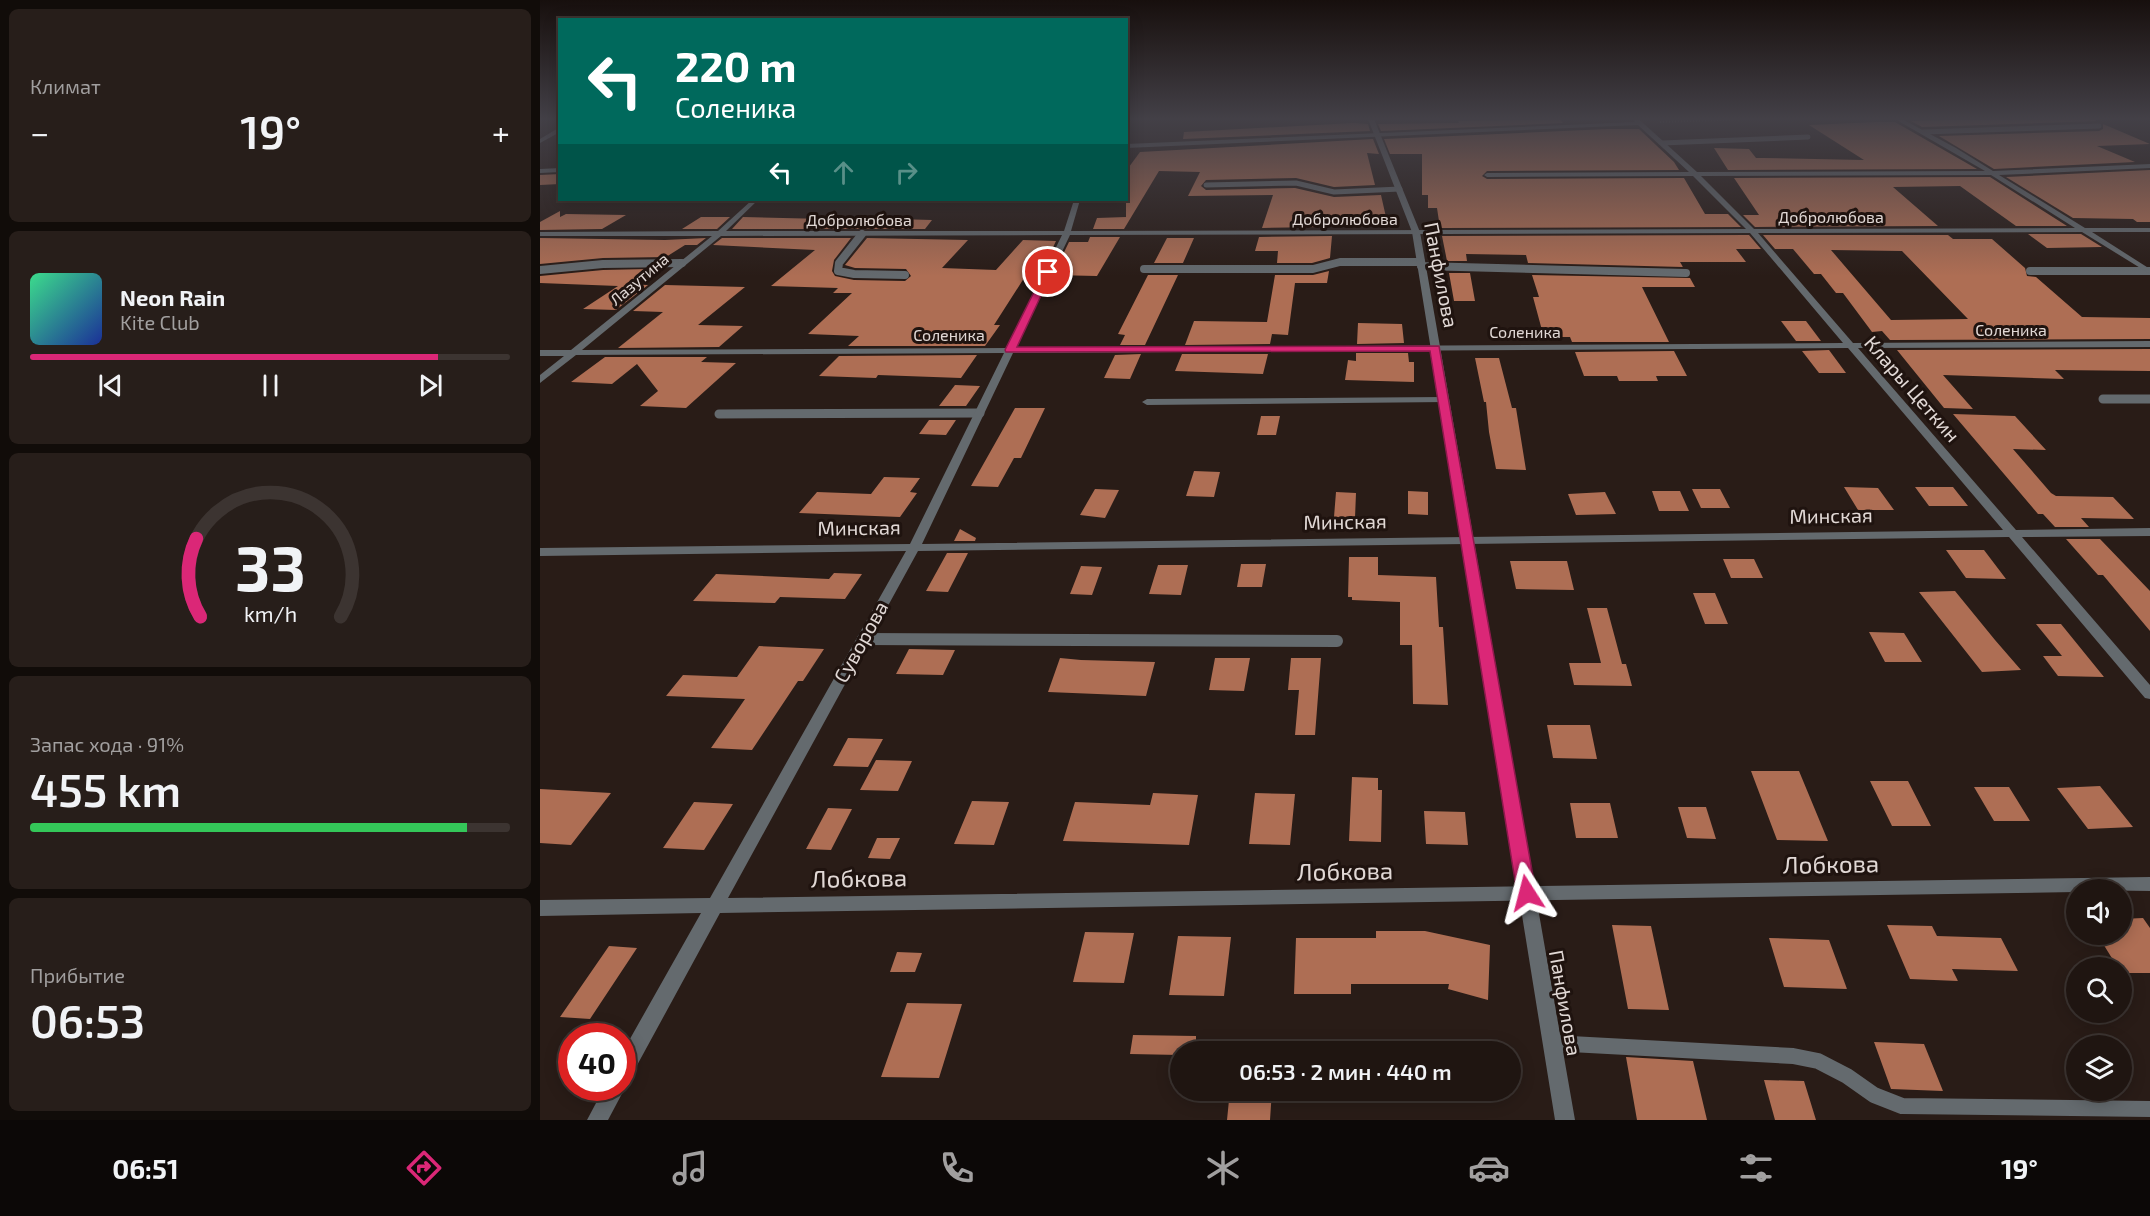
<!DOCTYPE html>
<html lang="ru">
<meta charset="utf-8">
<style>
:root{--surface:#1f1511;--page:#271e1a;--text:#f1f3f6;--muted:#a19f9f;--line:#3c3431;--accent:#db2777}
body{margin:0;font-family:"Exo 2",sans-serif;background:var(--page);color:var(--text);height:100vh;display:flex;flex-direction:column;font-size:22px;white-space:nowrap}
*{box-sizing:border-box;margin:0}
p{font-size:20px;color:var(--muted)}
.icon{flex:none;width:33px;height:33px;fill:none;stroke:currentColor;stroke-width:2;stroke-linecap:round;stroke-linejoin:round}
.map{position:relative;flex:1;overflow:hidden}
.panel{display:flex;flex-direction:column;gap:9px;padding:9px;background:#110c09;width:540px}
.panel>*{flex:none}
.guide{position:absolute;left:18px;top:18px;width:570px;height:183px;border-radius:0px;box-shadow:0 3px 15px #0003,0 0 0 2px var(--line);background:#00695c;color:#fff;overflow:hidden}
.buttons{position:absolute;left:1526px;top:879px;display:grid;gap:12px}
.buttons a{display:grid;place-items:center;width:66px;height:66px;border-radius:50%;background:var(--surface);box-shadow:0 3px 15px #0003,0 0 0 2px var(--line);font-size:30px}
.speed{position:absolute;left:18px;top:1023px;display:flex;gap:12px;font-size:30px;font-weight:700;text-align:center}
.speed>*{display:grid;place-content:center;width:78px;height:78px;border-radius:50%;background:var(--surface);box-shadow:0 3px 15px #0003,0 0 0 2px var(--line);line-height:1}
.speed .limit{border:9px solid #d22;background:#fff;color:#111}
.pin{position:absolute;display:grid;place-items:center;width:51px;height:51px;color:#fff;margin:-26px;border:3px solid #fff;border-radius:50%;box-shadow:0 2px 6px #0007}
.me{position:absolute;width:66px;margin:-33px;rotate:351deg;stroke-linejoin:round;filter:drop-shadow(0 0 4px #0008)}
.turn{display:flex;align-items:center;gap:21px;height:126px;padding:0 18px;font-size:27px}
.turn .icon{width:78px;height:78px;stroke-width:2.5}
.turn b{display:block;font-size:42px;line-height:51px}
.lanes{display:flex;align-items:center;height:57px;padding:0 18px;background:#0003;justify-content:center;gap:30px;direction:ltr}
.lanes .off{opacity:.35}
.big{font-size:45px;font-weight:600;line-height:1.1}
.panel .widget{flex:1;display:flex;flex-direction:column;justify-content:center;gap:9px;min-width:0;padding:0 21px;border-radius:9px;background:var(--page)}
.panel .dial{align-items:center;gap:0}
.dial svg{height:156px;overflow:visible;fill:none;stroke:var(--line);stroke-width:7;stroke-linecap:round;text-anchor:middle}
.dial text{fill:var(--text);stroke:none}
.song{display:flex;align-items:center;gap:18px}
.cover{width:72px;height:72px;border-radius:9px;background:linear-gradient(135deg,hsl(150 70% 55%),hsl(230 70% 35%))}
.played{height:6px;border-radius:3px;background:linear-gradient(90deg,var(--accent) 85%,var(--line) 85%)}
.keys{display:flex;justify-content:space-around;direction:ltr}
.heat{display:flex;justify-content:space-between;align-items:center;font-size:33px;direction:ltr}
.charge{height:9px;border-radius:4px;background:linear-gradient(90deg,#34c759 91%,var(--line) 0)}
.trip{position:absolute;left:630px;top:1041px;width:351px;height:60px;border-radius:30px;background:var(--surface);box-shadow:0 3px 15px #0003,0 0 0 2px var(--line);font-weight:600;line-height:60px;text-align:center}
.tabs{display:flex;height:96px;justify-content:space-around;align-items:center;background:#0c0807;color:var(--muted)}
.tabs .icon{width:42px;height:42px}
.tabs .active{color:var(--accent)}
.tabs b{font-size:27px;color:var(--text)}
main{display:flex;flex:1;min-height:0}
.map>svg:first-child{display:block}
.building{fill:#ae6e54;fill-rule:evenodd}
.lines{fill:none;stroke-linecap:round;stroke-linejoin:round}
.path{stroke:#7b706c;stroke-width:2;stroke-dasharray:1 2;stroke-linecap:butt}
.service-far4{stroke:#646a6e;stroke-width:5}
.service-far3{stroke:#646a6e;stroke-width:8}
.service-far2{stroke:#646a6e;stroke-width:9}
.service-far1{stroke:#646a6e;stroke-width:12}
.service{stroke:#646a6e;stroke-width:16}
.minor{fill:#646a6e;fill-rule:evenodd}
.tertiary{fill:#646a6e;fill-rule:evenodd}
.route{fill:#db2777;stroke:#8e194d;stroke-width:1.5}
.labels{text-anchor:middle;stroke-width:6;stroke-linejoin:round;paint-order:stroke}
.far-street-label{font-size:16px;fill:#e1d8d5;stroke:#1f130f}
.street-label{font-size:20px;fill:#e1d8d5;stroke:#1f130f}
.near-street-label{font-size:24px;fill:#e1d8d5;stroke:#1f130f}
</style>
<main>
<section class="panel">
<div class="widget"><p>Климат</p>
<div class="heat"><a>−</a><b class="big">19°</b><a>+</a></div>
</div>
<div class="widget">
<div class="song"><i class="cover"></i><div><b>Neon Rain</b><p>Kite Club</p></div></div>
<div class="played"></div>
<div class="keys"><svg class="icon" aria-label="previous" viewBox="0 0 24 24"><path d="M18 5L8 12l10 7zM5 5v14"/></svg><svg class="icon" aria-label="pause" viewBox="0 0 24 24"><path d="M8 5v14M16 5v14"/></svg><svg class="icon" aria-label="next" viewBox="0 0 24 24"><path d="M6 5l10 7-10 7zM19 5v14"/></svg></div>
</div>
<div class="widget dial"><svg viewBox="0 0 100 80">
<path d="M14 69A42 42 0 1 1 86 69"/>
<path d="M14 69A42 42 0 0 1 12 29" stroke="#db2777"/>
<text x="50" y="56" font-size="32" font-weight="700">33</text>
<text x="50" y="72" font-size="11">km/h</text>
</svg></div>
<div class="widget"><p>Запас хода · 91%</p><b class="big">455 km</b><div class="charge"></div></div>
<div class="widget"><p>Прибытие</p><b class="big">06:53</b></div>
</section>
<div class="map">
<svg width="1610" height="1120" viewBox="0 0 1610 1120">
<rect width="100%" height="100%" fill="#291c17"/>
<!-- building -->
<path class="building" d="M1020,119L1023,123L841,131L838,124L919,123L918,121Z
M1450,119H1551L1557,121L1382,127L1371,121Z
M1337,122H1355L1437,169L1188,170L1174,148L1209,149L1216,158H1223L1324,160L1269,125Z
M813,123L828,124L830,131L643,139L644,132Z
M1563,124L1610,144L1557,146L1595,162L1454,169L1399,136L1559,131L1563,129Z
M1067,129H1099L1134,162L1139,170L947,171L942,176L947,179L1144,178L1165,214H1188L1201,227L900,228L897,208H888V195H882V154H850L844,139Z
M833,139L839,154L827,153L835,185L794,187L756,178L666,180L661,186L666,190L755,188L794,197L841,195L848,226L722,228L733,195L648,196L660,172L619,171L584,229H553L557,218L586,217V171L600,152Z
M1610,170V222H1597L1593,219L1533,218L1466,177Z
M20,174V184L0,185V175Z
M1450,177L1527,226H1476L1420,186L1353,187L1398,226L1215,227L1203,215H1219L1194,178Z
M20,211V217L26,214L86,215L62,229L0,230V222Z
M161,217H190L177,229H142Z
M203,217L285,219L287,217L392,220L385,229H192Z
M1488,234H1541L1562,247L1507,248Z
M1209,235L1221,249H1196L1206,262H1140L1143,267L988,263L986,255L926,254L927,261H907L902,236Z
M1223,235H1408L1413,239H1452L1485,268L1487,276L1496,277L1542,317L1610,318V339L1350,340L1342,331L1332,332L1303,293H1296L1281,274H1274L1253,249H1235ZM1291,250L1362,251L1428,319L1351,320Z
M792,236L790,258L772,263H737L738,251H715L719,237Z
M550,237H580L557,276L513,275L529,242H548Z
M0,238L125,240L166,238L157,245H145L126,257L63,258L0,264Z
M182,238H311L294,260L292,271L295,276L314,280L365,281L371,276L366,269L315,268L305,265L327,238L428,240L402,268L456,270L483,240L516,241L500,275H486L454,325H460L445,346H308L319,336L268,334L312,293H293L298,288L231,286L275,250L173,245Z
M627,238H654L643,263H614Z
M108,269L87,284L108,285L76,310L43,309L78,286L0,283V276L63,270Z
M789,271L787,283H755L748,335L732,334L730,344L645,345L654,321L727,322L735,275H773Z
M909,273H930L935,301H914Z
M608,275H638L605,345H580L585,335L578,334Z
M992,275L1150,278L1155,287H1102L1129,342H1032L1030,337H1007L1003,334L993,297H999Z
M125,285L205,287L158,325L203,326L179,347L78,348L123,312L93,311Z
M1241,321H1266L1281,341H1256Z
M818,323L862,324L864,343L817,344Z
M1610,349V371L1515,370L1524,379L1403,375L1433,409L1404,408L1357,350Z
M1289,350L1306,373H1279L1262,351Z
M1134,351L1147,376H1116L1118,381H1079L1077,376H1044L1035,352Z
M816,353H868L869,362H874V382L805,380L808,360L816,361Z
M601,354L590,379L564,378L575,355Z
M642,354H728L723,374L635,371Z
M437,355L421,378L338,375L336,378L279,376L299,356Z
M65,357H167L161,362L196,363L146,408L100,406L118,391L97,364L72,384L31,382Z
M935,358H959L972,408H976L986,470L956,469L949,432L946,402H944Z
M415,385L440,386L426,406H399Z
M475,408H505L481,458H474L458,487L431,486Z
M1413,414L1475,416L1506,450L1473,449L1511,493L1516,496L1573,497L1594,519L1541,518L1549,527H1515L1503,514H1498Z
M721,416H740L736,435H717Z
M389,420H416L406,435L379,434Z
M654,471L680,472L674,497L646,496Z
M344,477L380,478L370,492L377,493L360,517L259,513L277,492L331,494Z
M1304,487L1338,488L1354,510H1318Z
M1375,487H1413L1428,506H1389Z
M555,489L579,490L565,518L540,515Z
M1152,489H1180L1190,508H1161Z
M868,491L888,492V515L868,514Z
M1112,491H1140L1149,511H1119Z
M796,492L816,493L815,518L794,517Z
M1065,492L1076,514L1036,515L1028,494Z
M420,529L436,538L435,541H414Z
M1526,539H1560L1610,591V631L1563,575H1558Z
M1406,550H1444L1466,579L1426,578Z
M407,553H428L408,592L386,591Z
M809,557H838V575L896,577L899,627H903L908,705L873,704L872,645H860V602L812,600V597H808Z
M1183,559H1214L1223,578H1191Z
M970,561H1027L1034,590L976,589Z
M701,564H726L722,587H697Z
M618,565H648L641,595L609,594Z
M541,566L562,567L552,595L530,594Z
M294,573L322,574L305,599L240,597L235,603L153,601L176,574L289,579Z
M1415,591L1455,640L1481,670L1442,672L1379,592Z
M1153,593H1175L1188,624H1165Z
M1047,608H1067L1082,664H1086L1092,686L1034,685L1029,663H1061Z
M1496,624H1521L1564,677L1518,676L1503,656H1522Z
M1329,632L1364,633L1382,662H1345Z
M219,646L284,649L263,681H258L212,750L171,748L205,699L126,696L143,675L197,677Z
M369,649L415,650L403,675L356,674Z
M520,658L541,660L615,662L606,696L508,692Z
M675,658H710L704,691L669,690Z
M751,658H781L775,735H755L759,690H748Z
M1007,725H1050L1057,759L1013,758Z
M308,738L343,739L328,767L293,766Z
M336,760L372,761L358,791L320,790Z
M1211,771H1259L1288,841L1237,840Z
M812,777L838,778V790H842L841,842L809,841Z
M1330,781H1368L1391,826H1352Z
M1560,786L1593,827L1548,829L1517,788Z
M1434,787H1469L1490,821H1454Z
M0,789L71,793L31,845L0,843Z
M613,793L658,795L649,845L523,841L535,802L610,805Z
M715,793L755,794L750,845L709,844Z
M432,801L469,802L454,845L414,844Z
M154,802L193,804L164,850L123,848Z
M1030,803H1070L1078,838H1036Z
M1138,807H1166L1176,839L1147,838Z
M288,808L312,809L291,850L266,849Z
M884,811L925,812L928,845L886,844Z
M337,838H360L350,859L328,858Z
M1603,918L1610,928V973H1581V968H1578L1557,934H1581V919Z
M1072,925L1111,926L1129,1010L1088,1009Z
M1347,925L1392,926L1397,936L1461,938L1478,971L1412,969L1418,981L1370,979Z
M836,931H885L950,945L948,1000L908,989L909,984H811V994H754L756,938H836Z
M545,932L594,933L584,983L533,982Z
M638,936L691,937L684,996L629,995Z
M1229,938L1289,940L1307,989L1244,987Z
M69,946L97,948L50,1019L20,1017Z
M357,952L382,953L375,972H350Z
M367,1003L422,1004L399,1078L341,1077Z
M593,1035L656,1036V1052H640V1055L590,1054Z
M1334,1042L1384,1044L1403,1091L1351,1089Z
M1086,1057L1153,1061L1167,1120H1097Z
M1224,1080L1264,1081L1276,1120H1235Z
M690,1090H732L730,1120H687Z"/>
<g class="lines">
<!-- path -->
<path class="path" d="M1120,122L1209,119"/>
<!-- service-far4 -->
<path class="service-far4" d="M1383,132L1559,126
M1122,143L1268,137
M666,185L756,183L794,192L860,189"/>
<!-- service-far3 -->
<path class="service-far3" d="M322,234L299,263L298,271L314,274L365,275
M881,266L1146,273
M604,269H773L800,262H881
M0,270L63,264L142,263
M1490,271H1609"/>
<!-- service-far2 -->
<path class="service-far2" d="M1563,399H1610
M179,414L440,413"/>
<!-- service-far1 -->
<path class="service-far1" d="M323,639L797,641"/>
<!-- service -->
<path class="service" d="M1012,1043L1253,1056L1278,1061L1307,1076L1334,1095L1362,1106L1610,1109"/>
<!-- minor -->
<path class="minor" d="M1092,119H1098L1102,122L1157,172L1445,171L1355,119H1362L1416,148L1453,171L1610,164V168L1459,175L1545,228H1610V232H1552L1610,269V274L1542,232L1218,233L1313,343L1610,341V347L1318,348L1476,530L1610,528V536L1482,537L1610,685V699L1605,698L1469,537L378,551L188,898L1610,877V891L1536,890V892L180,913L89,1080L83,1083L85,1088L68,1120H47L64,1088H82V1053L161,913L0,916V900L170,898L366,551L0,556V548L370,544L464,353L36,355L0,383V375L24,356H0V350H31L172,236H0V232L178,231L212,200H218L186,231H524L534,200H540L531,231L1206,229L1153,176L947,177L944,175L947,173L1149,172L1098,125L586,148V144L1095,122ZM1451,175L1535,228L1214,229L1161,176ZM1210,233L1303,343L476,348L530,235ZM522,235L467,348L42,350L181,236ZM1308,348L1463,530L382,544L473,353Z
M20,127V132L0,143V139Z
M20,168V172L0,173V169Z
M904,397L907,398V402L607,405L602,402L607,399Z"/>
<!-- tertiary -->
<path class="tertiary" d="M828,119H834L880,232L1035,1120H1015L872,232Z"/>
</g>
<!-- sky -->
<linearGradient id="sky" x2="0" y2="1"><stop stop-color="#170f0d"/><stop offset="0.43" stop-color="#434047"/><stop offset="1" stop-color="#434047" stop-opacity="0"/></linearGradient>
<rect width="1610" height="276" fill="url(#sky)"/>
<!-- route -->
<path class="route" d="M505,270L512,272L477,347L899,346L996,893L993,899L987,902L980,899L977,893L890,351L466,352L465,350Z"/>
<g class="labels">
<!-- far-street labels -->
<g class="far-street-label">
<text x="1291" y="223">Добролюбова</text>
<text x="805" y="225">Добролюбова</text>
<text x="319" y="226">Добролюбова</text>
<text transform="translate(99 279) rotate(-40)" y="6">Лазутина</text>
<text x="1471" y="336">Соленика</text>
<text x="985" y="338">Соленика</text>
<text x="409" y="341">Соленика</text>
</g>
<!-- street labels -->
<g class="street-label">
<text transform="translate(901 275) rotate(79)" y="7">Панфилова</text>
<text transform="translate(1372 389) rotate(49)" y="7">Клары Цеткин</text>
<text transform="translate(1291 516) rotate(-1)" y="7">Минская</text>
<text transform="translate(805 522) rotate(-1)" y="7">Минская</text>
<text transform="translate(319 528) rotate(-1)" y="7">Минская</text>
<text transform="translate(321 642) rotate(-61)" y="7">Суворова</text>
<text transform="translate(1025 1003) rotate(80)" y="7">Панфилова</text>
</g>
<!-- near-street labels -->
<g class="near-street-label">
<text transform="translate(1291 865) rotate(-1)" y="8">Лобкова</text>
<text transform="translate(805 872) rotate(-1)" y="8">Лобкова</text>
<text transform="translate(319 879) rotate(-1)" y="8">Лобкова</text>
</g>
</g>
</svg>
<div class="buttons">
<a><svg class="icon" aria-label="sound" viewBox="0 0 24 24"><path d="M4 9h4l5-4v14l-5-4H4zM17 9q2 3 0 6"/></svg></a>
<a><svg class="icon" aria-label="search" viewBox="0 0 24 24"><circle cx="10" cy="10" r="6"/><path d="M15 15l6 6"/></svg></a>
<a><svg class="icon" aria-label="layers" viewBox="0 0 24 24"><path d="M12 4l9 5-9 5-9-5zM3 14l9 5 9-5"/></svg></a>
</div>
<div class="speed"><div class="limit">40</div></div>
<div class="pin" style="left:508px;top:272px;background:#d93025"><svg class="icon" aria-label="arrive" viewBox="0 0 24 24"><path d="M6 21V4h12l-3 4 3 4H6"/></svg></div>
<svg class="me" style="left:987px;top:893px" viewBox="-20 -20 40 40"><path d="M0-17L14 15 0 8-14 15z" fill="#db2777" stroke="#fff" stroke-width="4"/></svg>
<div class="trip">06:53 · 2 мин · 440 m</div>
<div class="guide">
<div class="turn"><svg class="icon" aria-label="left" viewBox="0 0 24 24"><path d="M17 20v-9H6M10 6l-5 5 5 5"/></svg><div><b>220 m</b>Соленика</div></div>
<div class="lanes"><svg class="icon" aria-label="left" viewBox="0 0 24 24"><path d="M17 20v-9H6M10 6l-5 5 5 5"/></svg><svg class="icon off" aria-label="ahead" viewBox="0 0 24 24"><path d="M12 20V5M6 11l6-6 6 6"/></svg><svg class="icon off" aria-label="right" viewBox="0 0 24 24"><path d="M7 20v-9h11M14 6l5 5-5 5"/></svg></div>
</div>
</div>
</main>
<nav class="tabs">
<b>06:51</b>
<svg class="icon active" aria-label="directions" viewBox="0 0 24 24"><path d="M12 3l9 9-9 9-9-9zM9 14v-3h6M13 9l2 2-2 2"/></svg>
<svg class="icon" aria-label="music" viewBox="0 0 24 24"><path d="M9 18V5l10-2v13"/><circle cx="6" cy="18" r="3"/><circle cx="16" cy="16" r="3"/></svg>
<svg class="icon" aria-label="phone" viewBox="0 0 24 24"><path d="M5 4h4l2 5-3 2q2 4 5 5l2-3 5 2v4C11 20 4 13 5 4z"/></svg>
<svg class="icon" aria-label="climate" viewBox="0 0 24 24"><path d="M12 3v18M4 7l16 10M4 17L20 7"/></svg>
<svg class="icon" aria-label="car" viewBox="0 0 24 24"><path d="M5 17H2v-5l4-1 3-4h7l3 4 3 1v5h-3M9 17h6M6 11h13"/><circle cx="7" cy="17" r="2"/><circle cx="17" cy="17" r="2"/></svg>
<svg class="icon" aria-label="filters" viewBox="0 0 24 24"><path d="M4 7h16M4 17h16"/><circle cx="9" cy="7" r="2"/><circle cx="15" cy="17" r="2"/></svg>
<b>19°</b>
</nav>
